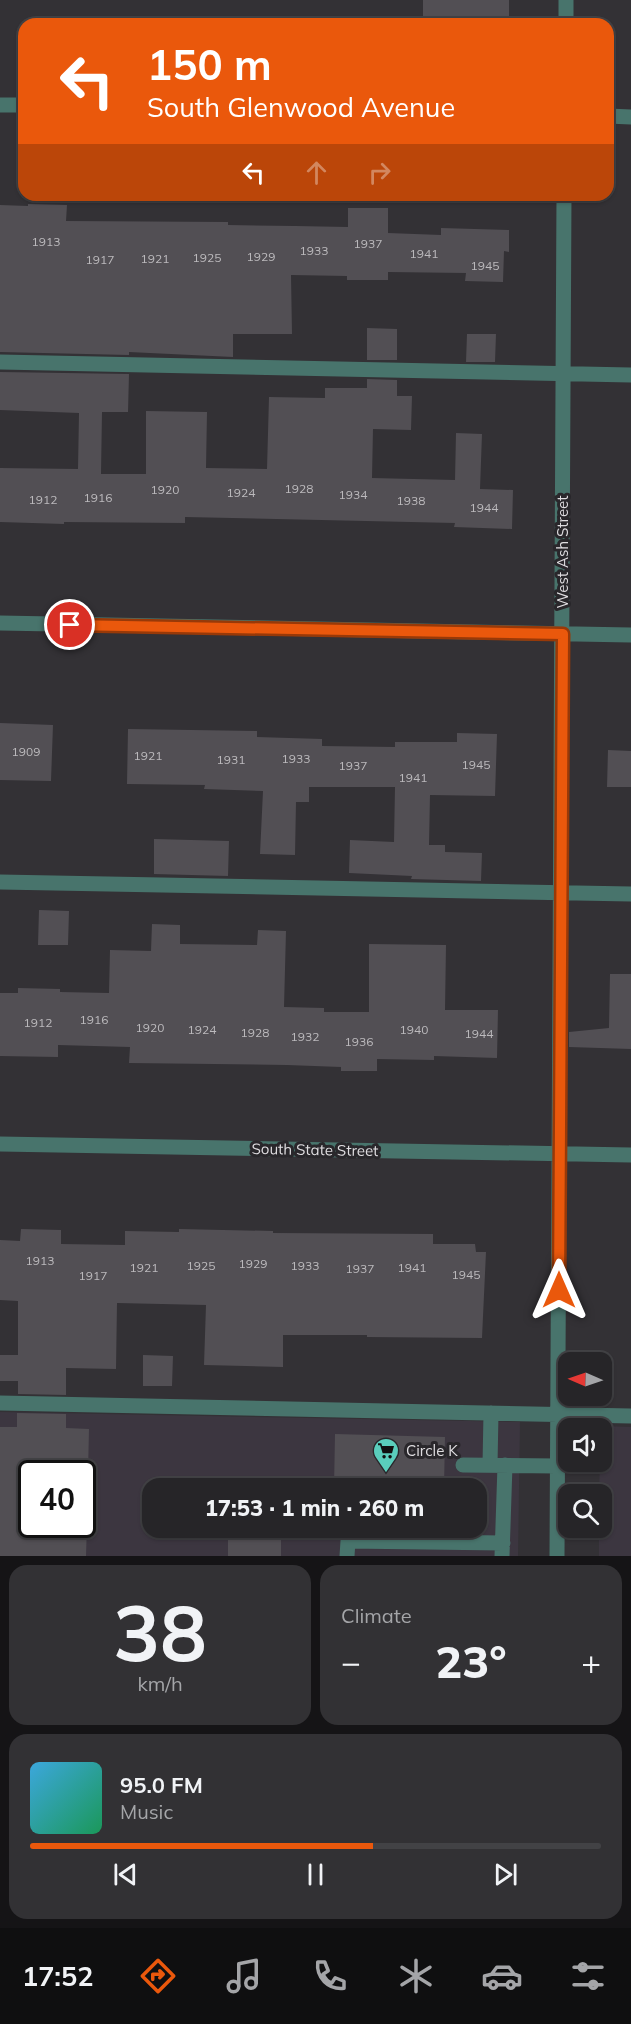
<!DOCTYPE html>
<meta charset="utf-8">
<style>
:root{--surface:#262528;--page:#323134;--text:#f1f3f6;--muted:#a4a5a8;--line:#424245;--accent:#ea580c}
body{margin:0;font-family:Mulish,sans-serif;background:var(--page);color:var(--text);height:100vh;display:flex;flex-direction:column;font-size:22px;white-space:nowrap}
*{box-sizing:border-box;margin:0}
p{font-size:20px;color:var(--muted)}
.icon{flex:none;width:33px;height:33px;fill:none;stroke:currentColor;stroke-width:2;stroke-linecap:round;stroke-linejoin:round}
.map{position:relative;height:1556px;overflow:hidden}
.side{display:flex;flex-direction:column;gap:9px;padding:9px;background:#151416;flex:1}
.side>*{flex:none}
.hud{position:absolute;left:18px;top:18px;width:596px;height:183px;border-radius:18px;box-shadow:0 2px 4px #0004,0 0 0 2px var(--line);background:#ea580c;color:#fff;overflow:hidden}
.needle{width:39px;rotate:272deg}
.buttons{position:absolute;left:558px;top:1352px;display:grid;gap:12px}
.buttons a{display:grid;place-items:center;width:54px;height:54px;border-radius:12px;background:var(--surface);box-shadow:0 2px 4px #0004,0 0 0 2px var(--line);font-size:30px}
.speed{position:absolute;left:18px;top:1460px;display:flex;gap:12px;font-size:30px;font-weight:700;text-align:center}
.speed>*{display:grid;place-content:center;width:78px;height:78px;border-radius:50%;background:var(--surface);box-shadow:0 2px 4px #0004,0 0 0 2px var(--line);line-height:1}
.speed .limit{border:3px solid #111;border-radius:9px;background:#fff;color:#111}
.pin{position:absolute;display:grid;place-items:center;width:51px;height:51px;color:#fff;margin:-26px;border:3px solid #fff;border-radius:50%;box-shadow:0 2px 6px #0007}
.me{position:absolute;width:66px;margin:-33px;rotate:0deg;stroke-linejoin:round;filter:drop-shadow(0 0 4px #0008)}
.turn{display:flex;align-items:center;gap:21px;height:126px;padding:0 30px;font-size:27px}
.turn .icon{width:78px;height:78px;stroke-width:2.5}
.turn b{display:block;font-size:42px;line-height:51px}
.lanes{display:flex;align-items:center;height:57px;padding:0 30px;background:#0003;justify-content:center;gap:30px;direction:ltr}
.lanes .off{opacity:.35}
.big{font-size:45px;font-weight:800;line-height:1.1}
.side .widget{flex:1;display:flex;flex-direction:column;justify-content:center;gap:9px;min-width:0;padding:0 21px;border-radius:18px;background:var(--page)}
.side .dial{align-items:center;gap:0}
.dial b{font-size:78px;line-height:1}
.song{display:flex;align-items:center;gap:18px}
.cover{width:72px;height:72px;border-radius:9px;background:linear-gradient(135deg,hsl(200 70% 55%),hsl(150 70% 35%))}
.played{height:6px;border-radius:3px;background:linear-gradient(90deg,var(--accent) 60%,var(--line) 60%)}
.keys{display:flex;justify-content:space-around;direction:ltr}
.heat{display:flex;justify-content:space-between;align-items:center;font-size:33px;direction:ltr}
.side .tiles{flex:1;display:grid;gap:9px;grid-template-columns:1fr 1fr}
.widget:last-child{grid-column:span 2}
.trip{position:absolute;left:142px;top:1478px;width:345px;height:60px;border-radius:18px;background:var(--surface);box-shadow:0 2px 4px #0004,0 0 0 2px var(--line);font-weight:800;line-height:60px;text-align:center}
.dock{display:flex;height:96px;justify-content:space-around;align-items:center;background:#0f0f10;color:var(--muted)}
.dock .icon{width:42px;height:42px}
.dock .current{color:var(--accent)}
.dock b{font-size:27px;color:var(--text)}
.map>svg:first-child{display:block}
.built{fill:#3c3640;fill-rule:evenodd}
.building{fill:#524f54}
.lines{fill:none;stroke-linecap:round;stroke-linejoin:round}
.minor{stroke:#48746c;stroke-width:15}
.route-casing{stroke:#983908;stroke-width:15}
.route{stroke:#ea580c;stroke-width:10}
.labels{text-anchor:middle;stroke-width:6;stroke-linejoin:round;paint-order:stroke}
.number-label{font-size:12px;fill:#bcbabd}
.street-label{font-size:15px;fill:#dfdde0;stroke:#29272b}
.poi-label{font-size:15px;fill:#dfdde0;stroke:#29272b;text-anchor:start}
</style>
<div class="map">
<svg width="631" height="1556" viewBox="0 0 631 1556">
<rect width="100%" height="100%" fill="#333135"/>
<!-- built -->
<path class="built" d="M0,1412L520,1422L518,1556H0ZM32,1473H82V1524H32ZM153,1488H477V1527H153Z
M600,1426L631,1427V1556H599V1527H602V1494H599L600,1461H602Z"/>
<!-- building -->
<path class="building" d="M423,0H509V24H423Z
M28,204L67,205L66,221L228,222V225L295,226L348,227V208H388V233L441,235V228L509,230V252L504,251L503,282L465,281L466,273L388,272V280H347V276L291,275L292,334H233V357L129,352V355L0,352V205L28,206Z
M367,328L397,329V360H367Z
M467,334H496L495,362H466Z
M0,372L129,374L128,412H102L101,474H146V411L207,412L206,468L267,469L269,397L325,398V388H367V379L397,380V396H412L411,430L373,429L372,478L455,480L456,433L482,434L480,489L513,490L512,529L454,527L455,523L185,517V523L64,522V524L0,522V468L78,469L79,413L0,410Z
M0,723L53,725L51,781L0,780Z
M128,729L257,731V737L322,739V746L395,747V742H457V733L497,734L495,796L430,795L429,845H445V852L482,853L481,881L411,879L412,876L349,873L350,840L394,842L395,787H309V802H296L295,855L260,854L263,791L204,789L205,785L127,784Z
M608,750L631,751V787H607Z
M154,839L229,841L228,876L154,874Z
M39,910L69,911L68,945H38Z
M152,924L180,925V944L257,945L258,930L286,931L284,1007L324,1008V1012H369V944L446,945L445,1010H498L497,1058L434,1056V1060L377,1059V1071H341V1067L287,1065L129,1063L130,1047L58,1045V1057L0,1056V993H18V988L60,989V992L109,993L110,950L151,951Z
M610,974H631V1049L569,1047V1032L609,1028Z
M21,1229L61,1230V1244L125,1245V1231L179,1232V1229L273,1231V1233L433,1234V1244H475L476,1252H486L482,1338L367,1337V1335H283V1367L204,1365L206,1305L117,1303L116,1369L66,1368V1395L18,1394V1381H0V1355H18V1301L0,1300V1240L20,1241Z
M143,1355L173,1356L172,1386H143Z
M17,1413L66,1414V1428L89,1429L88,1473H32V1524H87L86,1556H0V1427H17Z
M335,1434L445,1437L444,1488H334Z
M228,1483H281V1488H228Z
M228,1527H281V1556H228Z"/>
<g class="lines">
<!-- minor -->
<path class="minor" d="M566,24V0
M0,105H24
M608,116L631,117
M0,362L631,375
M0,623L631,635
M0,882L631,894
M0,1144L631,1155
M0,1403L631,1416
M463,1465L557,1466
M490,1465L491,1413
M347,1556L348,1541L503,1543
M502,1556L505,1465
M557,1556L564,195"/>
</g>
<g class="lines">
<defs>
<path id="route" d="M70,625L563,634L559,1290"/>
</defs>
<!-- route casing -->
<use href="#route" class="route-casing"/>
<!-- route -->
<use href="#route" class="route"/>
</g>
<!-- icons -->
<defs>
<symbol id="supermarket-pin" viewBox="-11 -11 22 30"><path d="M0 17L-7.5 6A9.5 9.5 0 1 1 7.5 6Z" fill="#5acebc" stroke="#29272b"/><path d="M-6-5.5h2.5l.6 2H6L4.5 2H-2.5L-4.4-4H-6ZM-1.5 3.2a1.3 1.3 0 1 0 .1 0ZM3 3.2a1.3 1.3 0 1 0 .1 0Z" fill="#111"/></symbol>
</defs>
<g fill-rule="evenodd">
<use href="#supermarket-pin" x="371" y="1436" width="30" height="40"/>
</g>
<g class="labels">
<!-- number labels -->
<g class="number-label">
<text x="46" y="246">1913</text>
<text x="368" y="248">1937</text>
<text x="314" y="255">1933</text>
<text x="424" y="258">1941</text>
<text x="261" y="261">1929</text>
<text x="207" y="262">1925</text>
<text x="155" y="263">1921</text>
<text x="100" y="264">1917</text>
<text x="485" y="270">1945</text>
<text x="299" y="493">1928</text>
<text x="165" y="494">1920</text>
<text x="241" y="497">1924</text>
<text x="353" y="499">1934</text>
<text x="98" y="502">1916</text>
<text x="43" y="504">1912</text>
<text x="411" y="505">1938</text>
<text x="484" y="512">1944</text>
<text x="26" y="756">1909</text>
<text x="148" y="760">1921</text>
<text x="296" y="763">1933</text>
<text x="231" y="764">1931</text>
<text x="476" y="769">1945</text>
<text x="353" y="770">1937</text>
<text x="413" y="782">1941</text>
<text x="94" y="1024">1916</text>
<text x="38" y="1027">1912</text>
<text x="150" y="1032">1920</text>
<text x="202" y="1034">1924</text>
<text x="414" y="1034">1940</text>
<text x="255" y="1037">1928</text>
<text x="479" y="1038">1944</text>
<text x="305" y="1041">1932</text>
<text x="359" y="1046">1936</text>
<text x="40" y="1265">1913</text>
<text x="253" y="1268">1929</text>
<text x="201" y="1270">1925</text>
<text x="305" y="1270">1933</text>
<text x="144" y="1272">1921</text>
<text x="412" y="1272">1941</text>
<text x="360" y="1273">1937</text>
<text x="466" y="1279">1945</text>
<text x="93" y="1280">1917</text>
</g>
<!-- street labels -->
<g class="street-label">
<text transform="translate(563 552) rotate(-90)" y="5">West Ash Street</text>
<text transform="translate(315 1150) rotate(1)" y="5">South State Street</text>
</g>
<!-- poi labels -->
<g class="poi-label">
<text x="406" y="1456">Circle K</text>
</g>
</g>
</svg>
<div class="buttons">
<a><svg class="needle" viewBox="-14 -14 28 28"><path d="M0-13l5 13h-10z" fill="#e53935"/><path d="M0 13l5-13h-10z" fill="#a4a5a8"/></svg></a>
<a><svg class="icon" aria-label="sound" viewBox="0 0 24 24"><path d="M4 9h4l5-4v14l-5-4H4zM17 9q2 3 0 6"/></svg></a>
<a><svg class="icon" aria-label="search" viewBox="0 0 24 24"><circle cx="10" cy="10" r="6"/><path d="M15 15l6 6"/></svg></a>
</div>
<div class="speed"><div class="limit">40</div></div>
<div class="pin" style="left:70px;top:625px;background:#d93025"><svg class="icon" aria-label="arrive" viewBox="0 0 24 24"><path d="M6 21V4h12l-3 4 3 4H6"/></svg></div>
<svg class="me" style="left:559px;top:1290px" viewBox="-20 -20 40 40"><path d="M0-17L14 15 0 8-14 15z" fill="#ea580c" stroke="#fff" stroke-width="4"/></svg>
<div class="trip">17:53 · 1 min · 260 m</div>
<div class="hud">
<div class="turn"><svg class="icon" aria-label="left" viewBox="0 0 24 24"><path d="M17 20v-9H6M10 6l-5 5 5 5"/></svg><div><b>150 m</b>South Glenwood Avenue</div></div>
<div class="lanes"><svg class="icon" aria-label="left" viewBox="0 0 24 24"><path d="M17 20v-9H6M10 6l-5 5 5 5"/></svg><svg class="icon off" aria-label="ahead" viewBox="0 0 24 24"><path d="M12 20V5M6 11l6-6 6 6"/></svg><svg class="icon off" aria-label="right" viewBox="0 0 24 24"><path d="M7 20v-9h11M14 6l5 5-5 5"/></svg></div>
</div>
</div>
<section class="side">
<div class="tiles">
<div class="widget dial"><b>38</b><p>km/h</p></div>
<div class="widget"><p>Climate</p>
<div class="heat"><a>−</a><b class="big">23°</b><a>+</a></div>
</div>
<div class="widget">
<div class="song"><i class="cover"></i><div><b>95.0 FM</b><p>Music</p></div></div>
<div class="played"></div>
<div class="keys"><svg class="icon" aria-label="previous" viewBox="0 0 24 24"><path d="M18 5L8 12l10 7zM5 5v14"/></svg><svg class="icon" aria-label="pause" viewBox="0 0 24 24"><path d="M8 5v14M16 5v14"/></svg><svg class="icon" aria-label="next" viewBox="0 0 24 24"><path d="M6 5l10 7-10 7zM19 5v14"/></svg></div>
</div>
</div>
</section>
<nav class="dock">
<b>17:52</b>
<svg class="icon current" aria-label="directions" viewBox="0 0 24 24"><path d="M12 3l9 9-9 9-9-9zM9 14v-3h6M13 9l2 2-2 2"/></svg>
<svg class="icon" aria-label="music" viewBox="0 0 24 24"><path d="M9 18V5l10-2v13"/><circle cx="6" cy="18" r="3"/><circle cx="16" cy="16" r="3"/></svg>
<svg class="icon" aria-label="phone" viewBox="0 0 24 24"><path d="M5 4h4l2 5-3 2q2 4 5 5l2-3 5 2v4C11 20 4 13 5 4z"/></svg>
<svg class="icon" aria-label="climate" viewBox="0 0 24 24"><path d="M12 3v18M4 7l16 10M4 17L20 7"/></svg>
<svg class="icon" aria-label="car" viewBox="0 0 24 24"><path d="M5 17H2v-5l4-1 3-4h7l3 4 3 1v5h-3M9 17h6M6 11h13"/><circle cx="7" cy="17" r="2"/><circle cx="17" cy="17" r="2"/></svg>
<svg class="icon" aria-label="filters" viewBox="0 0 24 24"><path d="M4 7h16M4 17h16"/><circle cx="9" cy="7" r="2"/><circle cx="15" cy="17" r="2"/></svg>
</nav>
